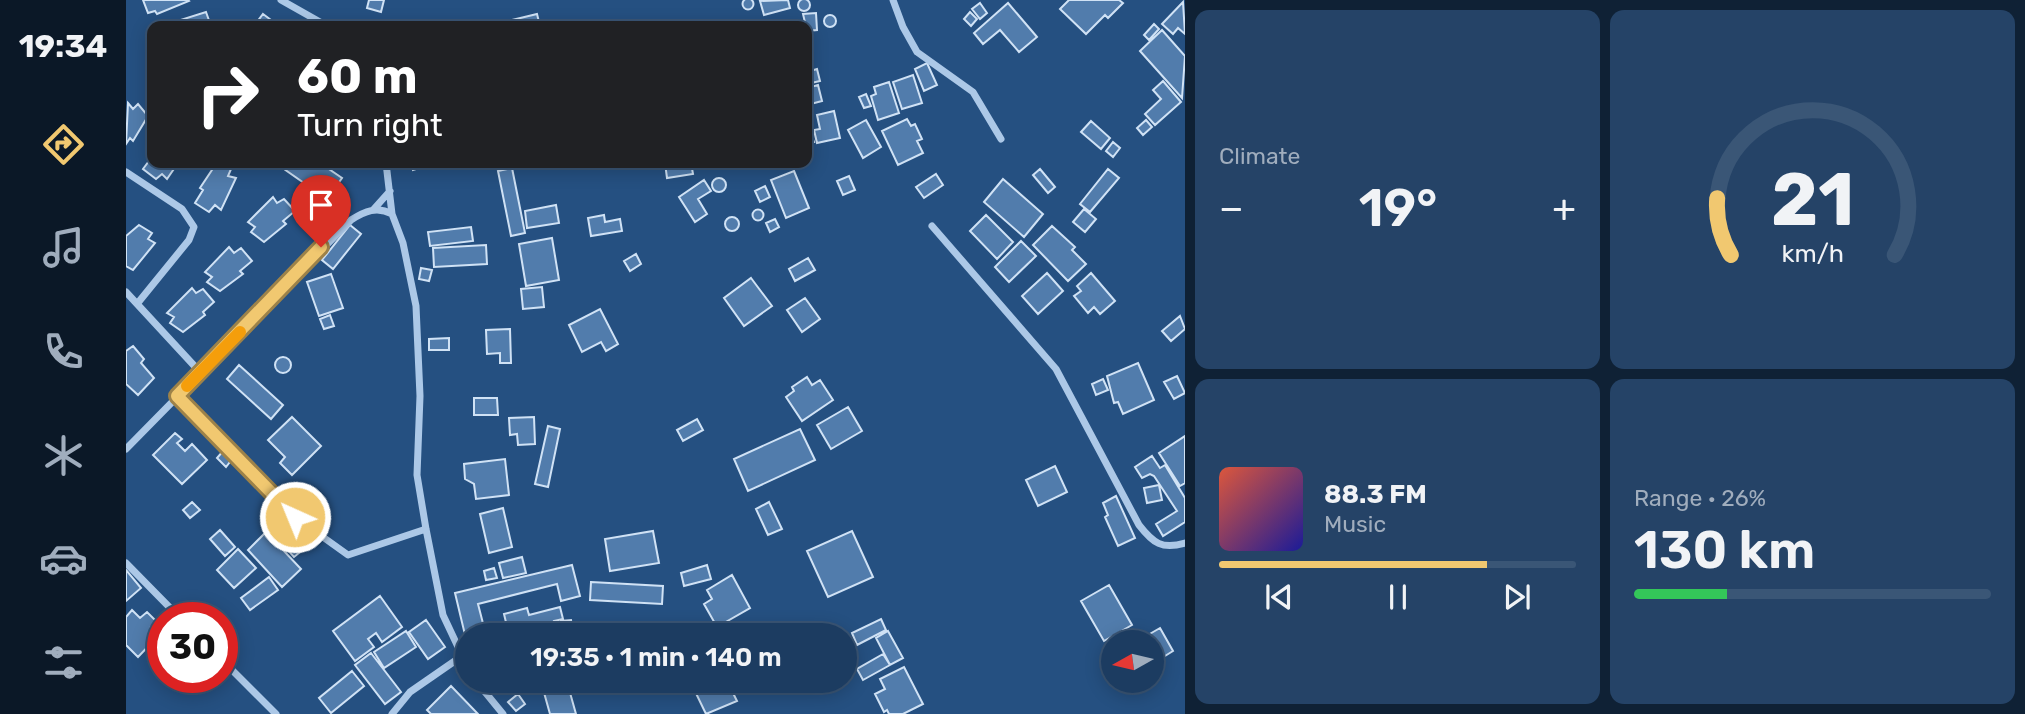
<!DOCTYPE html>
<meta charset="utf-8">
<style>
:root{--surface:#1c3c61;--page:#254367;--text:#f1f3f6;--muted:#a0adbd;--line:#3a5676;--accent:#f1c870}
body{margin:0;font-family:Rubik,sans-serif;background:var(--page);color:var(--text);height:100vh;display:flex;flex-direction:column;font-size:26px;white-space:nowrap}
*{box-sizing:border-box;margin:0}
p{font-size:23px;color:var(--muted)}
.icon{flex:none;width:38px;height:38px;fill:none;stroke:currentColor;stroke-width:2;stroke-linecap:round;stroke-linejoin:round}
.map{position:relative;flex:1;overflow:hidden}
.panel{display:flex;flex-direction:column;gap:10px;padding:10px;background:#0f2135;width:840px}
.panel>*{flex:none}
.guide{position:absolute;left:21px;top:21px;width:665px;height:147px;border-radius:14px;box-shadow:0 4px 18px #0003,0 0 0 2px var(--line);background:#202124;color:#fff;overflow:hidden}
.needle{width:46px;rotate:262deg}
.tools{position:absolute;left:975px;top:630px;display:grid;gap:14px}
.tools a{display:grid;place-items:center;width:63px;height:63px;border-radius:50%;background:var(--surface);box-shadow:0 4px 18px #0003,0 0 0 2px var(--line);font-size:35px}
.speed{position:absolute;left:21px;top:602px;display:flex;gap:14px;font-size:35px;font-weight:700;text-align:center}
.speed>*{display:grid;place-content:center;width:91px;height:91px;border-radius:50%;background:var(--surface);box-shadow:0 4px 18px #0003,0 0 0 2px var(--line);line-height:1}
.speed .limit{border:10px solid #d22;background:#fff;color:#111}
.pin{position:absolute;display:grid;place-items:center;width:60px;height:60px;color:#fff;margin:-72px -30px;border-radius:50% 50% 50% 0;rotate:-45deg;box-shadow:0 0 7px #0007}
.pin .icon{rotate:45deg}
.me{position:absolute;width:77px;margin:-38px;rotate:316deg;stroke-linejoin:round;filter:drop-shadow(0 0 5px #0008)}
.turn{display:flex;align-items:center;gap:24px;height:147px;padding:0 35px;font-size:32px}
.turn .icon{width:91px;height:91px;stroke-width:2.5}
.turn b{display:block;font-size:49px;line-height:60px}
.big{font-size:52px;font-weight:600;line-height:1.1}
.panel .widget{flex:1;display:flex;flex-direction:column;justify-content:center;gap:10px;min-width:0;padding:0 24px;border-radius:14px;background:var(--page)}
.panel .dial{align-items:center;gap:0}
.dial svg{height:182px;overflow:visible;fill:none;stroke:var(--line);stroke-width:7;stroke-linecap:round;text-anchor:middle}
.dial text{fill:var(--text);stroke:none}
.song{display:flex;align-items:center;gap:21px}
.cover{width:84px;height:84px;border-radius:10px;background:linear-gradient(135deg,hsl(10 70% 55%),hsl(240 70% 35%))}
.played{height:7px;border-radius:4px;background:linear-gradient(90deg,var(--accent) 75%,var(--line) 75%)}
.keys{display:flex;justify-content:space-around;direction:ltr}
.heat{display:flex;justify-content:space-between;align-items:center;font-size:38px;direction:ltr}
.charge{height:10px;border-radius:5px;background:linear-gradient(90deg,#34c759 26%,var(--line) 0)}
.panel .tiles{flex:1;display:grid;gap:10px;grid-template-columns:repeat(2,1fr)}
.trip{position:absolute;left:329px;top:623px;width:402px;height:70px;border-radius:35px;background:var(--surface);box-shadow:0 4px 18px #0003,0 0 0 2px var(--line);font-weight:600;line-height:70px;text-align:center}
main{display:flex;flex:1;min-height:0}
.tab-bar{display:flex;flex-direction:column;width:126px;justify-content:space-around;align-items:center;background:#0b1827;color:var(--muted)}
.tab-bar .icon{width:49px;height:49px}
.tab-bar .current{color:var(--accent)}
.tab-bar b{font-size:32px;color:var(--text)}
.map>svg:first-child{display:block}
.building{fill:#517cac;stroke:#d0e2f5;stroke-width:2}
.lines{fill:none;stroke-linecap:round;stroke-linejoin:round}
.street{stroke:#acc8e7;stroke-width:7}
.route-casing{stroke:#9d8249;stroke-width:18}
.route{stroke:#f1c870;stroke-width:12}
.slow{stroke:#f59e0b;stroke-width:12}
</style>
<main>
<nav class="tab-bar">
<b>19:34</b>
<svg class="icon current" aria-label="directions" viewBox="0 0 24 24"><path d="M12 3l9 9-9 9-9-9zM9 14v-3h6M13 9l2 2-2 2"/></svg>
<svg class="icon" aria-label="music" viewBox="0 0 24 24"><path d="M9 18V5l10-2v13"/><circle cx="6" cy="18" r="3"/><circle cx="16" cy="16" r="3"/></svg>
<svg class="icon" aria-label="phone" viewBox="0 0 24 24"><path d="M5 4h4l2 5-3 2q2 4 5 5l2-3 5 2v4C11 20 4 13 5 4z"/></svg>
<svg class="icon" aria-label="climate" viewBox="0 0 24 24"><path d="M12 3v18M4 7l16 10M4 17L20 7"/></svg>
<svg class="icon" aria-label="car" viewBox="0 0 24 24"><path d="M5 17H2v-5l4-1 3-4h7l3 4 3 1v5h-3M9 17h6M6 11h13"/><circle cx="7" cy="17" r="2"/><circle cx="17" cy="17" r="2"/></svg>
<svg class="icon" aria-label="filters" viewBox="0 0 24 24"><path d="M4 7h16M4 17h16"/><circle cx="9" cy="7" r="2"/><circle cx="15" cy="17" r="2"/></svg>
</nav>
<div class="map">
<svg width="1059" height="714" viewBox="0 0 1059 714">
<rect width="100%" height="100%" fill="#255081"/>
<!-- building -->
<path class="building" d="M616.5 4a5.5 5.5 0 1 1 11 0a5.5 5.5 0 1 1-11 0Z
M672 5a6 6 0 1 1 12 0a6 6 0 1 1-12 0Z
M17,0H62L63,1L31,14L29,11L22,13Z
M243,0H258L255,12L241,8Z
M662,0L664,8L638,15L634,1Z
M943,0H993L997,3L982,18L979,15L960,34L934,9Z
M1057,2L1059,34L1052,28L1047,34L1036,24Z
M854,3L861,13L854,19L846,9Z
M882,3L911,37L893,52L874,30L857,44L848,33Z
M80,12L85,26H50L48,22Z
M844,12L851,19L845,26L838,19Z
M690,13L691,30L681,31L677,14Z
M137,14L149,23L147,26H128Z
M411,14L414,26H388L386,20Z
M698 21a6 6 0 1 1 12 0a6 6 0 1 1-12 0Z
M1028,24L1033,29L1023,40L1018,35Z
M1036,30L1059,56L1056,98L1014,51Z
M801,63L811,85L798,91L789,69Z
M691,69L694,81L681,84V72Z
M787,75L796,103L776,109L767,82Z
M1037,81L1055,102L1029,125L1019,114L1035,99L1027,90Z
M763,82L773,113L752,120L745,96L750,94L748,87Z
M692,85L696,101L681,105V88Z
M740,94L745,106L738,108L733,97Z
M2,103L7,109L12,104L22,116L7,141L4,138L0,144Z
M708,111L714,138L691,143L688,130L694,129L691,115Z
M781,119L785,126L789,124L796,139L791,141L797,153L772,165L756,131Z
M740,120L755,147L737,158L722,130Z
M1020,120L1026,127L1017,135L1011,128Z
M965,121L984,138L975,149L955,132Z
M681,123L688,142L681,144Z
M987,142L994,148L987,157L980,151Z
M26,157V163H52L41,179L36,174L30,179L17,169Z
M162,163H194L216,178L201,199L158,169Z
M286,163H307V164L287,170Z
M539,163H565L567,174L541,178Z
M90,164L105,169L102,176L110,178L95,210L89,205L83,212L69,203L77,190L74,188Z
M386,168L399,233L385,236L372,171Z
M914,169L929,187L922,193L907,175Z
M982,169L993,178L964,212L954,204Z
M668,171L683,208L660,218L645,180Z
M810,174L817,185L798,198L790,187Z
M723,176L729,190L717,195L711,181Z
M586 185a7 7 0 1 1 14 0a7 7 0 1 1-14 0Z
M877,179L917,214L898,237L858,202Z
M578,180L585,191L572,199L581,214L569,222L553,197Z
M639,186L644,197L634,202L629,191Z
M147,197L151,203L158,199L169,211L157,221L160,224L138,242L125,232L129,227L122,222Z
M430,205L433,223L401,228L399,211Z
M958,209L970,219L959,232L947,222Z
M626.5 215a5.5 5.5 0 1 1 11 0a5.5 5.5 0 1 1-11 0Z
M478,215L479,222L494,219L496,231L465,236L462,218Z
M860,215L887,242L871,259L844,231Z
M599 224a7 7 0 1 1 14 0a7 7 0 1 1-14 0Z
M649,219L653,227L644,232L640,223Z
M13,225L26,233L22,239L29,243L7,270L0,266V236Z
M224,225L235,234L207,269L196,260Z
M926,226L949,247L946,250L960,264L942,281L907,245Z
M345,227L347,241L304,246L302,232Z
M426,238L433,280L400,286L393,244Z
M895,241L910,256L883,282L869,267Z
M360,245L361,264L308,267L307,248Z
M103,247L108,253L115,248L126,261L114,271L117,274L94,291L81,282L86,277L79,272Z
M510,254L515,264L504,271L498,261Z
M682,258L689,270L669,281L663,269Z
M295,268L306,270L303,281L293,279Z
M921,273L937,291L912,314L896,296Z
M965,273L989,301L974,314L968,307L962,313L948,296L955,291L951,286Z
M205,274L217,308L193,316L181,282Z
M625,278L646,306L618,326L598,298Z
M416,287L418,307L397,309L395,289Z
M66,288L70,293L77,289L88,302L77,312L79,315L57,332L44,323L48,317L41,313Z
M679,298L694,319L676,332L661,310Z
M474,309L492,344L480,351L475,342L456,352L443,325Z
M204,315L208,326L198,329L194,319Z
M1054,316L1059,329L1045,341L1036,331Z
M384,329L385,363H374V353L361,354L360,330Z
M323,338V350H303V339Z
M7,346L18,359L15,363L28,378L12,395L0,384V351Z
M149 365a8 8 0 1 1 16 0a8 8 0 1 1-16 0Z
M1012,363L1028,400L997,414L992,402L988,403L981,376Z
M113,365L157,405L145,419L101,379Z
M1051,376L1059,393L1048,399L1038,382Z
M681,377L686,385L694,380L707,400L676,421L660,397L668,391L666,387Z
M977,379L982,390L970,395L966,384Z
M348,398H371L372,415H348Z
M722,407L736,431L705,449L691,425Z
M166,417L195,446L166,475L154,463L159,457L142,440Z
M408,417L409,444L392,445L391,434L384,435L383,418Z
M571,419L577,430L557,441L551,430Z
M422,426L434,429L422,487L409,484Z
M674,429L689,460L622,491L608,459Z
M49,433L56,439L51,443L59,451L66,444L81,460L56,484L27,455Z
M1059,436V483L1054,486L1033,453Z
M98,450L107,458L100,467L91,458Z
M1026,456L1034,468L1039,465L1059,498V522L1037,536L1030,524L1051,511L1028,476L1024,474L1016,478L1009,467Z
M379,459L383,495L350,499L348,484L339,479L338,464Z
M929,466L941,492L912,506L900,480Z
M1033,485L1036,500L1021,503L1018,488Z
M990,496L1009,538L992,546L979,517L982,515L977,503Z
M66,502L74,510L64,518L57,510Z
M643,502L656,529L642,535L630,509Z
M377,508L386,547L363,553L354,514Z
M94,530L109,547L99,556L84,539Z
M527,531L533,563L484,571L479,539Z
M726,531L747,577L702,597L681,551Z
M140,532L175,569L156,587L122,550Z
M169,539L178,549L168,557L160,548Z
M112,549L130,568L108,588L91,570Z
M396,557L400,573L377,578L373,563Z
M446,565L454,596L435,601L431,584L352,604L360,635H341L340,639L329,593Z
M581,565L585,579L558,586L555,573Z
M368,568L371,578L360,580L358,571Z
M0,570L15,588L0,601Z
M606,575L624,608L591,627L578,604L586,599L581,590Z
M143,577L152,590L124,610L115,598Z
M465,582L537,586L536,604L464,600Z
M983,585L1006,625L978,641L955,601Z
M254,596L276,627L256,642L250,633L242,639L248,647L229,661L207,631Z
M434,607L437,619L428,621L432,635H383L378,614L401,608L403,615Z
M6,610L14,618L21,612L31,622L25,627L33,635L12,657L0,645V617Z
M755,619L760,630L731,645L726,633Z
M300,620L319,647L302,659L283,632Z
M445,620L447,635H437L435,621Z
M1034,628L1047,651L1026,664V642H1010Z
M280,631L290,647L258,668L248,652Z
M762,631L777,658L764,665L750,638Z
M245,653L275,692L259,704L229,665Z
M757,654L764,665L737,680L731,669Z
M987,656V675L979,661Z
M778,667L797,704L777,714H763L761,710L758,712L749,694L759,689L754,679Z
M226,671L238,686L205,713L193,698Z
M564,681H601L611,701L580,714Z
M441,682L450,714H424L417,689Z
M325,686L352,714H305L301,710Z
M392,694L399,704L390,711L382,702Z"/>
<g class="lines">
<!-- street -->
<path class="street" d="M155,0L201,26
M767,0L777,27L791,52L847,92L875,139
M260,163L266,214
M0,172L56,209L68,227L63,240L11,304
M247,210L264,191
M806,226L930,369L1013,525C1027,543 1036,550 1059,543
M0,292L74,372
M51,396L169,517L222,555L300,529
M0,449L225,220C239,211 251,206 266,214L277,243L290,306L294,396L291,475L300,529L317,615L341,666
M0,563L54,618
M96,660L150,714
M350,681L377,714
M266,714L284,692L336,656"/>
</g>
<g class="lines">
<defs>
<path id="route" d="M169,517L51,396L195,247"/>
</defs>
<!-- route casing -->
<use href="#route" class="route-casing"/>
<!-- route -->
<use href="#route" class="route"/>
<!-- slow -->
<path class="slow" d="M61,386L114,332"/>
</g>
</svg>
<div class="tools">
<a><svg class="needle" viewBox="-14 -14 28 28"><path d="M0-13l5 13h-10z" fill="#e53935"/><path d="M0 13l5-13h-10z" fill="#a0adbd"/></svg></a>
</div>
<div class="speed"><div class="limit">30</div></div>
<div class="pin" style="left:195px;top:247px;background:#d93025"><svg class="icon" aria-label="arrive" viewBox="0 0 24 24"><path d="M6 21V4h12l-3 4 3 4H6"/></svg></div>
<svg class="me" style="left:169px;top:517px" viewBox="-20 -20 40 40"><circle r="17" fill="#f1c870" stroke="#fff" stroke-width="3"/><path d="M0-11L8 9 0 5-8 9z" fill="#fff"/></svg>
<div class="trip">19:35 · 1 min · 140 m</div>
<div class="guide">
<div class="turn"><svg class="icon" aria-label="right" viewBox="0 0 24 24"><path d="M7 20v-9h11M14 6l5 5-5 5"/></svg><div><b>60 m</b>Turn right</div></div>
</div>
</div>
<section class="panel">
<div class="tiles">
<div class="widget"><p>Climate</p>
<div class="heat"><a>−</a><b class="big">19°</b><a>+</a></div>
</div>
<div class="widget dial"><svg viewBox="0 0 100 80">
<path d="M14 69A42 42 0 1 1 86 69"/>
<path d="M14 69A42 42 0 0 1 8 44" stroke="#f1c870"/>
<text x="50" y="56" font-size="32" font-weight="700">21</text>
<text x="50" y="72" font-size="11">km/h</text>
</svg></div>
<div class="widget">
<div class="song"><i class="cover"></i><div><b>88.3 FM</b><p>Music</p></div></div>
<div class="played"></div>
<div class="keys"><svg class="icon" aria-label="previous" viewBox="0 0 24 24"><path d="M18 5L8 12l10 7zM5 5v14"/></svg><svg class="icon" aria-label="pause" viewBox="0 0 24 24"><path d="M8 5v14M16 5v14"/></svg><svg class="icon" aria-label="next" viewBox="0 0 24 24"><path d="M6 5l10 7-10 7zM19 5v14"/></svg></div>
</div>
<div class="widget"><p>Range · 26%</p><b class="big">130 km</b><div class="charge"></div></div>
</div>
</section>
</main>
